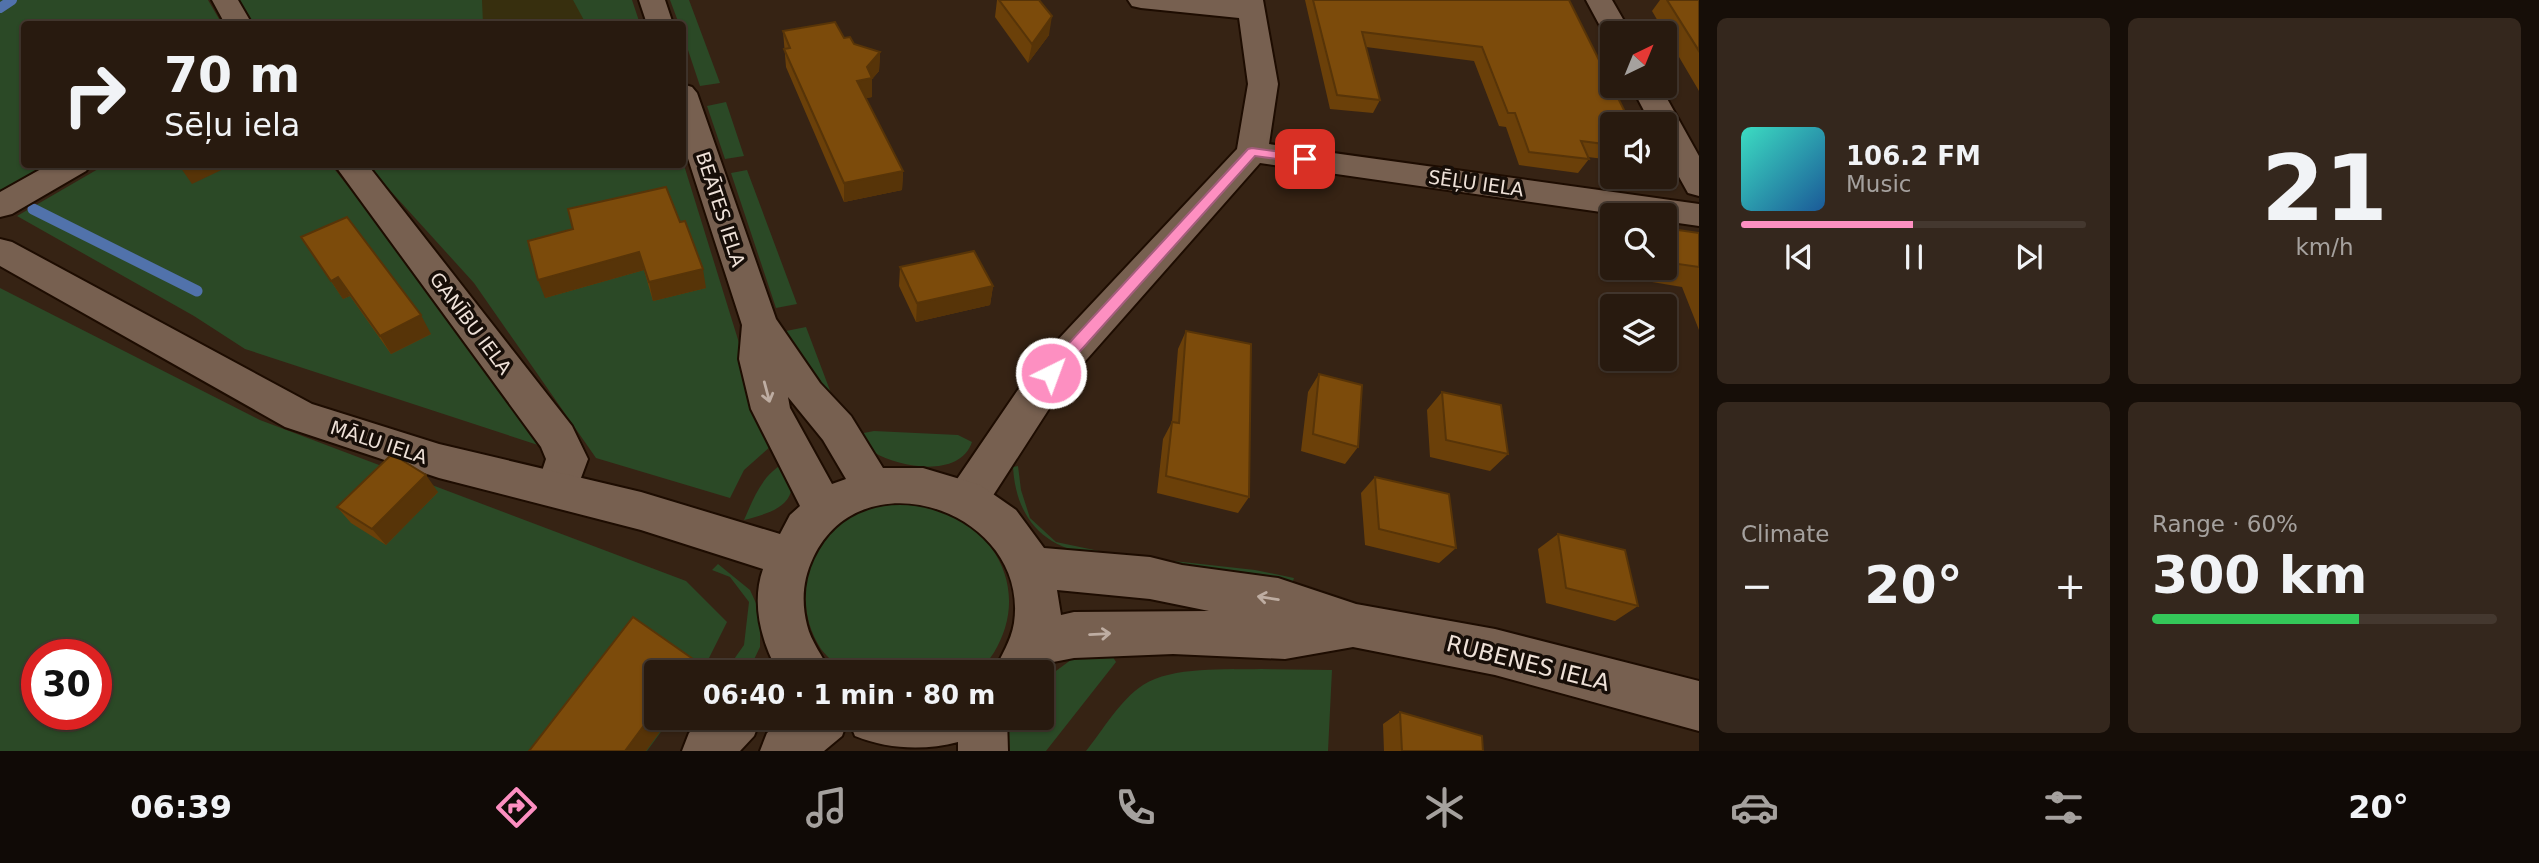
<!DOCTYPE html>
<meta charset="utf-8">
<style>
:root{--surface:#281a0f;--page:#34271d;--text:#f1f3f6;--muted:#a5a19e;--line:#44382f;--accent:#fd8fc1}
body{margin:0;font-family:"DejaVu Sans",sans-serif;background:var(--page);color:var(--text);height:100vh;display:flex;flex-direction:column;font-size:26px;white-space:nowrap}
*{box-sizing:border-box;margin:0}
p{font-size:23px;color:var(--muted)}
.icon{flex:none;width:38px;height:38px;fill:none;stroke:currentColor;stroke-width:2;stroke-linecap:round;stroke-linejoin:round}
.map{position:relative;flex:1;overflow:hidden}
.details{display:flex;flex-direction:column;gap:18px;padding:18px;background:#160e08;width:840px}
.details>*{flex:none}
.guide{position:absolute;left:21px;top:21px;width:665px;height:147px;border-radius:7px;box-shadow:0 2px 5px #0004,0 0 0 2px var(--line);background:#281a0f;color:var(--text);overflow:hidden}
.needle{width:46px;rotate:43deg}
.fabs{position:absolute;left:1600px;top:21px;display:grid;gap:14px}
.fabs a{display:grid;place-items:center;width:77px;height:77px;border-radius:7px;background:var(--surface);box-shadow:0 2px 5px #0004,0 0 0 2px var(--line);font-size:35px}
.speed{position:absolute;left:21px;top:639px;display:flex;gap:14px;font-size:35px;font-weight:700;text-align:center}
.speed>*{display:grid;place-content:center;width:91px;height:91px;border-radius:50%;background:var(--surface);box-shadow:0 2px 5px #0004,0 0 0 2px var(--line);line-height:1}
.speed .limit{border:10px solid #d22;background:#fff;color:#111}
.pin{position:absolute;display:grid;place-items:center;width:60px;height:60px;color:#fff;margin:-30px;border-radius:14px;box-shadow:0 4px 10px #0006}
.me{position:absolute;width:77px;margin:-38px;rotate:42deg;stroke-linejoin:round;filter:drop-shadow(0 0 5px #0008)}
.turn{display:flex;align-items:center;gap:24px;height:147px;padding:0 28px;font-size:32px}
.turn .icon{width:91px;height:91px;stroke-width:2.5}
.turn b{display:block;font-size:49px;line-height:60px}
.big{font-size:52px;font-weight:600;line-height:1.1}
.details .tile{flex:1;display:flex;flex-direction:column;justify-content:center;gap:10px;min-width:0;padding:0 24px;border-radius:10px;background:var(--page)}
.details .dial{align-items:center;gap:0}
.dial b{font-size:91px;line-height:1}
.song{display:flex;align-items:center;gap:21px}
.cover{width:84px;height:84px;border-radius:10px;background:linear-gradient(135deg,hsl(170 70% 55%),hsl(210 70% 35%))}
.played{height:7px;border-radius:4px;background:linear-gradient(90deg,var(--accent) 50%,var(--line) 50%)}
.keys{display:flex;justify-content:space-around;direction:ltr}
.heat{display:flex;justify-content:space-between;align-items:center;font-size:38px;direction:ltr}
.charge{height:10px;border-radius:5px;background:linear-gradient(90deg,#34c759 60%,var(--line) 0)}
.details .tiles{flex:1;display:grid;gap:18px;grid-template-columns:repeat(2,1fr)}
.trip{position:absolute;left:644px;top:660px;width:410px;height:70px;border-radius:7px;background:var(--surface);box-shadow:0 2px 5px #0004,0 0 0 2px var(--line);font-weight:600;line-height:70px;text-align:center}
.menu{display:flex;height:112px;justify-content:space-around;align-items:center;background:#100a06;color:var(--muted)}
.menu .icon{width:49px;height:49px}
.menu .on{color:var(--accent)}
.menu b{font-size:32px;color:var(--text)}
main{display:flex;flex:1;min-height:0}
.map>svg:first-child{display:block}
.green{fill:#2b4926;fill-rule:evenodd}
.sand{fill:#372f0e}
.lines{fill:none;stroke-linecap:round;stroke-linejoin:round}
.stream-far1{stroke:#5172ab;stroke-width:10}
.stream{stroke:#5172ab;stroke-width:11}
.street-casing{stroke:#1d0c01;stroke-width:4}
.secondary-casing{stroke:#1d0c01;stroke-width:4}
.street{fill:#776050;fill-rule:evenodd}
.secondary{fill:#776050;fill-rule:evenodd}
.wall{fill:#6b4009}
.shaded-wall{fill:#573408}
.building{fill:#7c4b0b;stroke:#573408;stroke-width:2}
.oneway{stroke:#beada2}
.route{fill:#fd8fc1;stroke:#a45d7d;stroke-width:2}
.labels{text-anchor:middle;stroke-width:7;stroke-linejoin:round;paint-order:stroke}
.street-label{font-size:19px;fill:#eee1d8;stroke:#170e08}
.near-street-label{font-size:23px;fill:#eee1d8;stroke:#170e08}
</style>
<main>
<div class="map">
<svg width="1699" height="751" viewBox="0 0 1699 751">
<rect width="100%" height="100%" fill="#362314"/>
<!-- green -->
<path class="green" d="M0,0H208L222,24H24V164L52,165L21,182L0,190Z
M234,0H632L640,24H253Z
M670,0H689L720,83L700,86L683,35L682,24H679Z
M726,102L744,156L725,159L707,106Z
M683,162L771,446L744,470L730,498L596,458L474,283L367,165L682,164Z
M105,165H331L487,359L541,446L245,349L194,316L17,216Z
M747,170L797,304L776,308L731,173Z
M0,288L260,420L686,581L727,622L702,672H656V718H671L647,751H0ZM37,654H96V714H37Z
M806,327L837,409L807,372L786,331Z
M874,431L958,435L972,442C960,478 901,468 875,453C867,448 860,441 853,435Z
M787,461C803,502 779,511 744,520C755,495 762,475 787,461Z
M1018,466L1021,490L1030,518L1056,542L1099,551L1100,555C1046,551 1016,520 1013,467Z
M914,503C924,505 936,507 946,511C992,532 1020,579 1005,628C1000,644 990,663 976,672H844C837,665 827,657 821,649C791,604 805,536 856,513C875,505 894,504 914,503Z
M1128,556L1255,570L1294,578L1292,584L1194,566L1130,561Z
M718,564L750,590L760,612V647L748,672H725L744,645L749,602L730,577L712,570Z
M1108,649L1116,662L1046,751H1002V741L1013,718H1041V682L1083,651Z
M1261,669L1332,670L1328,751H1086C1103,730 1120,700 1143,685C1172,666 1227,670 1261,669Z"/>
<!-- sand -->
<path class="sand" d="M482,0H573L586,24H483Z"/>
<g class="lines">
<!-- stream-far1 -->
<path class="stream-far1" d="M0,8L12,0"/>
<!-- stream -->
<path class="stream" d="M33,209L197,291"/>
<defs>
<path id="street" d="M212,0H238L252,24H225Z
M1128,0H1263L1278,84L1269,144L1699,204V226L1664,221V215H1622L1260,163L1065,384L983,511L968,516L953,511L947,498L953,485L1037,362L1237,149L1248,84L1239,18L1141,8L1132,6Z
M1586,0H1612L1631,33H1612V40L1607,39Z
M1631,86H1660L1699,156V196L1688,193L1664,150V124H1651Z
M50,164H91L86,171L12,214L0,217V192Z
M334,164H367L572,426L588,459L572,502L557,507L542,502L536,489L546,459L541,447Z"/>
<path id="secondary" d="M639,0H665L673,24H647Z
M682,84L692,87L697,93L776,319L820,383L851,416L883,468H923L980,485L1016,510L1044,548L1150,557L1182,565L1278,578L1356,604L1495,629L1699,681V731L1495,675L1353,647L1285,659L1173,654L1074,658L1048,663L1041,679V672H994C1001,655 1011,642 1014,623C1030,512 862,453 813,558C803,579 801,601 807,625C811,642 823,656 830,672H778C761,641 751,603 763,569L641,530L439,478L285,427L0,266V239L12,242L312,404L439,444L641,492L780,534L790,515L800,506L751,409L739,359L742,325L682,140ZM788,397L823,440L846,479L832,484L790,408ZM1057,590L1150,599L1209,611L1074,612L1061,615Z
M703,718H761L754,736L740,751H682L689,733Z
M786,718H1007L1008,751H958V742C924,751 887,749 855,736L848,719L842,736L824,751H760L767,733Z"/>
</defs>
<!-- street casing -->
<use href="#street" class="street-casing"/>
<!-- secondary casing -->
<use href="#secondary" class="secondary-casing"/>
<!-- street -->
<use href="#street" class="street"/>
<!-- secondary -->
<use href="#secondary" class="secondary"/>
</g>
<!-- wall -->
<path class="wall" d="M997,0H1039L1049,35L1028,63L995,17Z
M1305,0H1569L1612,124V160L1588,157L1589,159L1578,173L1519,165L1506,127L1499,126L1474,61L1366,47L1380,100L1373,113L1330,109Z
M1660,0H1699V91L1652,11Z
M783,31L844,38L854,44L880,52L879,71L872,79V97L866,98L903,171L902,190L844,202L786,67Z
M1664,228L1699,233V330L1682,287L1622,277L1619,268H1664Z
M573,229L706,288L653,301L644,270L545,298Z
M301,237L431,334L391,354L350,296L343,299Z
M900,267L993,286L990,305L916,322L899,286Z
M1186,331L1249,497L1238,513L1157,493L1163,439L1172,422L1178,349Z
M1319,374L1358,447L1345,464L1301,451L1308,392Z
M1442,392L1508,454L1490,471L1430,457L1427,410Z
M1375,477L1456,548L1439,563L1365,545L1361,493Z
M438,492L386,545L351,523L337,507Z
M1558,534L1638,606L1615,621L1546,603L1538,549Z
M1400,712L1483,751H1384L1383,724Z"/>
<!-- shaded-wall -->
<path class="shaded-wall" d="M1052,16L1049,35L1028,63L1032,44Z
M880,52L879,71L872,79V97L857,100V81Z
M178,164H234L192,184Z
M903,171L902,190L844,202V183Z
M639,252L644,270L545,298L538,280Z
M703,269L706,288L653,301L649,282Z
M338,277L350,296L343,299L331,281Z
M993,286L990,305L916,322L917,303Z
M421,315L431,334L391,354L380,336Z
M426,475L438,492L386,545L372,529Z
M693,659L698,672H684Z
M656,709V718H670L646,751H625Z"/>
<!-- building -->
<path class="building" d="M999,0H1039L1052,16L1032,44Z
M1313,0H1569L1631,124H1612V145L1581,141L1589,159L1529,152L1515,113H1508L1482,47L1362,32L1380,100L1337,95Z
M1667,0H1699V51Z
M835,22L844,38L850,37L854,44L880,52L867,67L872,78L857,81L903,171L844,183L784,49L790,48L783,31Z
M666,187L680,222L685,221L703,269L649,282L639,252L538,280L528,241L573,229L568,209Z
M347,217L421,315L380,336L338,277L331,281L301,237Z
M1664,228L1699,233V267L1664,262Z
M974,251L993,286L917,303L900,267Z
M1186,331L1251,344L1249,497L1166,476L1172,422L1179,423Z
M1319,374L1362,385L1358,447L1313,434Z
M1442,392L1501,405L1508,454L1446,440Z
M392,454L426,475L372,529L337,507Z
M1375,477L1449,494L1456,548L1379,529Z
M1558,534L1625,550L1638,606L1566,588Z
M633,617L693,659L684,672H656V709L625,751H529Z
M1400,712L1482,736L1483,751H1402Z"/>
<!-- one-way arrows -->
<defs><path id="oneway-shaft" d="M-6 0H5M1.5-3L5.5 0L1.5 3" fill="none" stroke-width="1.6" stroke-linecap="round" stroke-linejoin="round" transform="scale(1.75)"/></defs>
<g class="oneway">
<use href="#oneway-shaft" transform="translate(767 392) rotate(75)"/>
<use href="#oneway-shaft" transform="translate(1268 598) rotate(-171)"/>
<use href="#oneway-shaft" transform="translate(1100 634) rotate(-3)"/>
</g>
<!-- route -->
<path class="route" d="M1252,148L1305,155L1311,159L1305,163L1255,156L1057,377H1046L1043,373L1046,368L1248,149Z"/>
<g class="labels">
<!-- street labels -->
<g class="street-label">
<text transform="translate(1476 183) rotate(8)" y="7">SĒĻU IELA</text>
<text transform="translate(721 209) rotate(72)" y="7">BEĀTES IELA</text>
<text transform="translate(471 323) rotate(53)" y="7">GANĪBU IELA</text>
<text transform="translate(379 442) rotate(18)" y="7">MĀLU IELA</text>
</g>
<!-- near-street labels -->
<g class="near-street-label">
<text transform="translate(1528 663) rotate(14)" y="8">RUBENES IELA</text>
</g>
</g>
</svg>
<div class="fabs">
<a><svg class="needle" viewBox="-14 -14 28 28"><path d="M0-13l5 13h-10z" fill="#e53935"/><path d="M0 13l5-13h-10z" fill="#a5a19e"/></svg></a>
<a><svg class="icon" aria-label="sound" viewBox="0 0 24 24"><path d="M4 9h4l5-4v14l-5-4H4zM17 9q2 3 0 6"/></svg></a>
<a><svg class="icon" aria-label="search" viewBox="0 0 24 24"><circle cx="10" cy="10" r="6"/><path d="M15 15l6 6"/></svg></a>
<a><svg class="icon" aria-label="layers" viewBox="0 0 24 24"><path d="M12 4l9 5-9 5-9-5zM3 14l9 5 9-5"/></svg></a>
</div>
<div class="speed"><div class="limit">30</div></div>
<div class="pin" style="left:1305px;top:159px;background:#d93025"><svg class="icon" aria-label="arrive" viewBox="0 0 24 24"><path d="M6 21V4h12l-3 4 3 4H6"/></svg></div>
<svg class="me" style="left:1051px;top:373px" viewBox="-20 -20 40 40"><circle r="17" fill="#fd8fc1" stroke="#fff" stroke-width="3"/><path d="M0-11L8 9 0 5-8 9z" fill="#fff"/></svg>
<div class="trip">06:40 · 1 min · 80 m</div>
<div class="guide">
<div class="turn"><svg class="icon" aria-label="right" viewBox="0 0 24 24"><path d="M7 20v-9h11M14 6l5 5-5 5"/></svg><div><b>70 m</b>Sēļu iela</div></div>
</div>
</div>
<section class="details">
<div class="tiles">
<div class="tile">
<div class="song"><i class="cover"></i><div><b>106.2 FM</b><p>Music</p></div></div>
<div class="played"></div>
<div class="keys"><svg class="icon" aria-label="previous" viewBox="0 0 24 24"><path d="M18 5L8 12l10 7zM5 5v14"/></svg><svg class="icon" aria-label="pause" viewBox="0 0 24 24"><path d="M8 5v14M16 5v14"/></svg><svg class="icon" aria-label="next" viewBox="0 0 24 24"><path d="M6 5l10 7-10 7zM19 5v14"/></svg></div>
</div>
<div class="tile dial"><b>21</b><p>km/h</p></div>
<div class="tile"><p>Climate</p>
<div class="heat"><a>−</a><b class="big">20°</b><a>+</a></div>
</div>
<div class="tile"><p>Range · 60%</p><b class="big">300 km</b><div class="charge"></div></div>
</div>
</section>
</main>
<nav class="menu">
<b>06:39</b>
<svg class="icon on" aria-label="directions" viewBox="0 0 24 24"><path d="M12 3l9 9-9 9-9-9zM9 14v-3h6M13 9l2 2-2 2"/></svg>
<svg class="icon" aria-label="music" viewBox="0 0 24 24"><path d="M9 18V5l10-2v13"/><circle cx="6" cy="18" r="3"/><circle cx="16" cy="16" r="3"/></svg>
<svg class="icon" aria-label="phone" viewBox="0 0 24 24"><path d="M5 4h4l2 5-3 2q2 4 5 5l2-3 5 2v4C11 20 4 13 5 4z"/></svg>
<svg class="icon" aria-label="climate" viewBox="0 0 24 24"><path d="M12 3v18M4 7l16 10M4 17L20 7"/></svg>
<svg class="icon" aria-label="car" viewBox="0 0 24 24"><path d="M5 17H2v-5l4-1 3-4h7l3 4 3 1v5h-3M9 17h6M6 11h13"/><circle cx="7" cy="17" r="2"/><circle cx="17" cy="17" r="2"/></svg>
<svg class="icon" aria-label="filters" viewBox="0 0 24 24"><path d="M4 7h16M4 17h16"/><circle cx="9" cy="7" r="2"/><circle cx="15" cy="17" r="2"/></svg>
<b>20°</b>
</nav>
